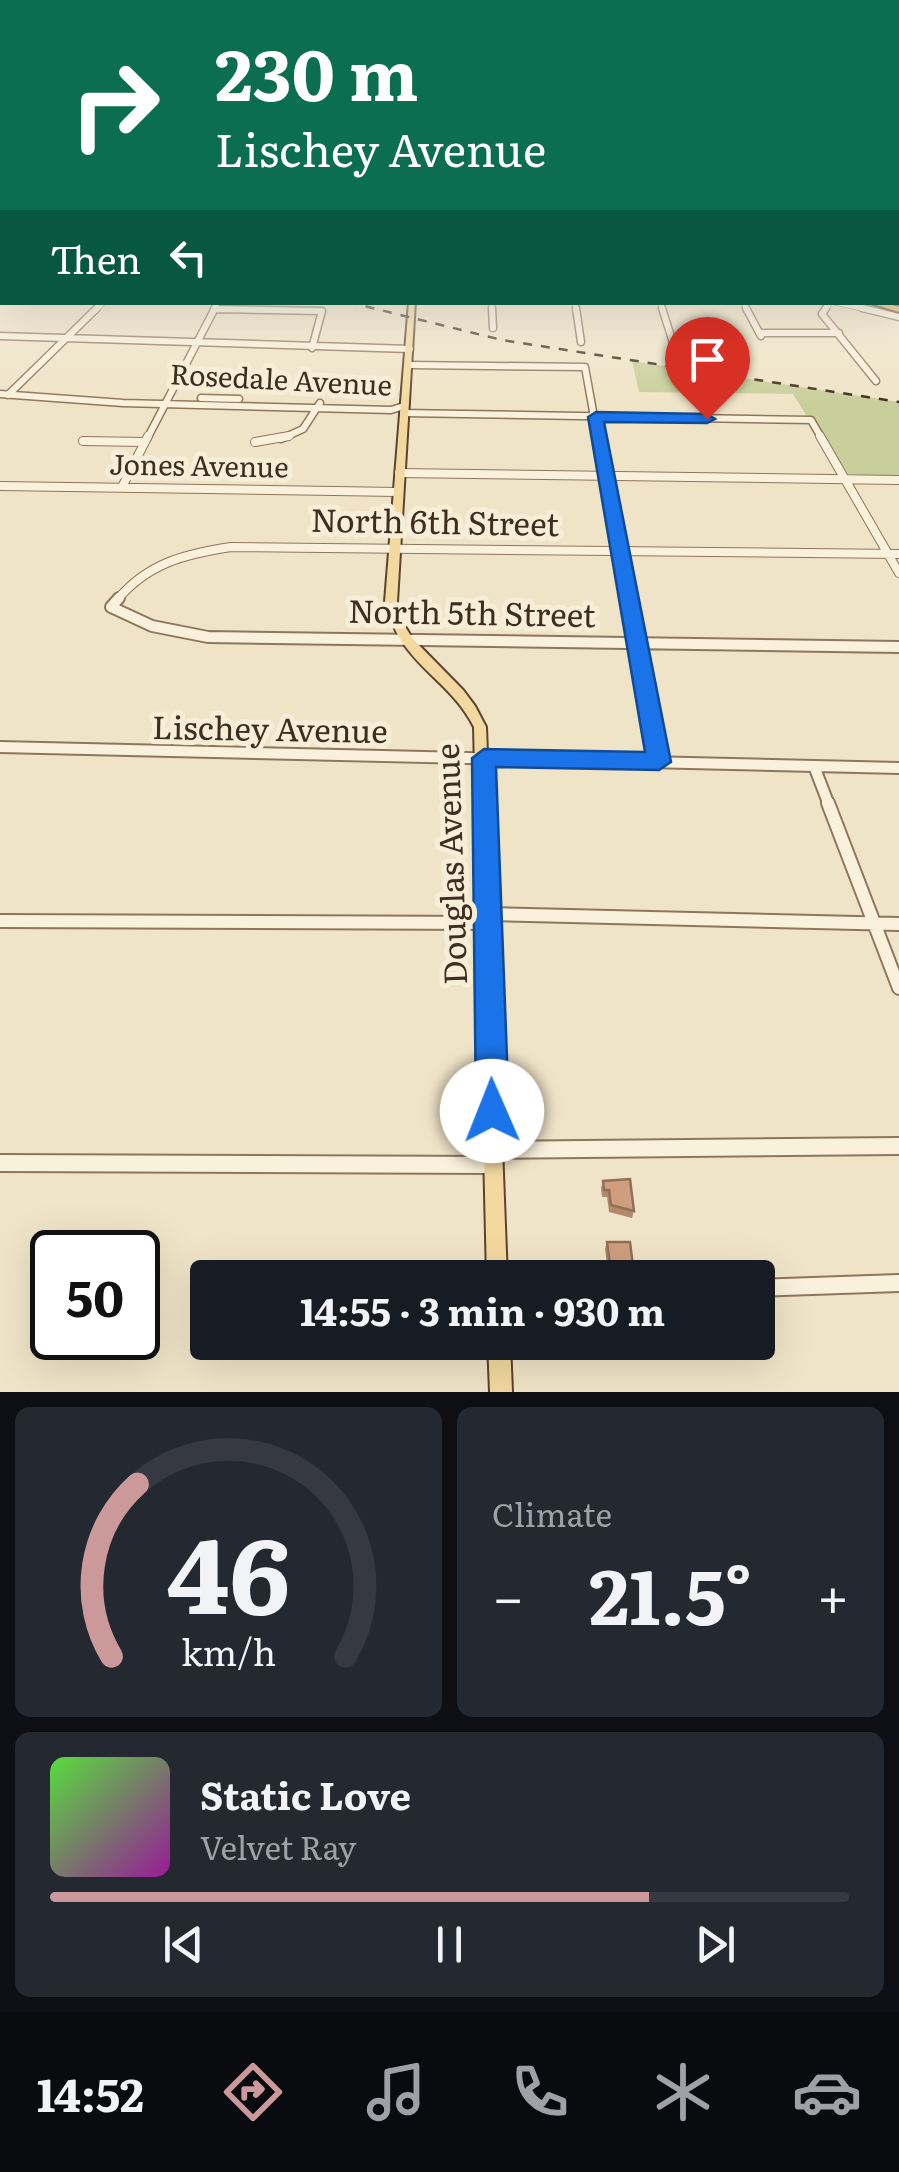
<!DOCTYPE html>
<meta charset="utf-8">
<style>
:root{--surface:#171b24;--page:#242831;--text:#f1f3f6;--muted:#9ea1a6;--line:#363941;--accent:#cc999b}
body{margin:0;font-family:Literata,serif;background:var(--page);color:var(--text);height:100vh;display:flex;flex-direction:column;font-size:38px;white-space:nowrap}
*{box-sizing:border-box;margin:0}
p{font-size:32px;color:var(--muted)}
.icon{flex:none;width:55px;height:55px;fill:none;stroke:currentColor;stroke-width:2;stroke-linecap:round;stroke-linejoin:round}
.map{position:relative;height:1392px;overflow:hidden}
.sheet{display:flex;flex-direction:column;gap:15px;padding:15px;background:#0d0f14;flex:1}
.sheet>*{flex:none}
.hud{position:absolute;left:0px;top:0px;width:900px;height:305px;box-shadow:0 10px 40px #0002;background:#0b6e4f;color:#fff;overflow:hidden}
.speed{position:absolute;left:30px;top:1230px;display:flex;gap:20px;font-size:50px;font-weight:700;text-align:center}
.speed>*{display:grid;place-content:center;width:130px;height:130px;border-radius:50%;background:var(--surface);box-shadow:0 10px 40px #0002;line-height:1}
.speed .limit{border:5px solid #111;border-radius:15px;background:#fff;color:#111}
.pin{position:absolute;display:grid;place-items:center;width:85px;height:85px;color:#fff;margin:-102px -42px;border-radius:50% 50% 50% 0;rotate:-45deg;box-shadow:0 0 10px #0007}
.pin .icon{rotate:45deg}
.me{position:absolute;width:110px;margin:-55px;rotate:359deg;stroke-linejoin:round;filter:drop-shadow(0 0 8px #0008)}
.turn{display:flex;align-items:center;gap:35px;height:210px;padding:0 50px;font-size:45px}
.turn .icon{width:130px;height:130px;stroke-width:2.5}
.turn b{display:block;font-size:70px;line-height:85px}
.then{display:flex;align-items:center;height:95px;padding:0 50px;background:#0003;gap:20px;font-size:38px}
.big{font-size:75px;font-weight:700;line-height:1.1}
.sheet .card{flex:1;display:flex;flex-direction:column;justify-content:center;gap:15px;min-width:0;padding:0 35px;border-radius:15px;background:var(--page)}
.sheet .dial{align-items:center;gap:0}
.dial svg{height:260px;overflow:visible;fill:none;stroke:var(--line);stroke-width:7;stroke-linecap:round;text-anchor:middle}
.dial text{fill:var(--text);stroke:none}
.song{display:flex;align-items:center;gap:30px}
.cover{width:120px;height:120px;border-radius:15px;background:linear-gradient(135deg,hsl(110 70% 55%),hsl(300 70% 35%))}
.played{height:10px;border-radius:5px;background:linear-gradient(90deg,var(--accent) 75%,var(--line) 75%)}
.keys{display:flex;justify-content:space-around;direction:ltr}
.heat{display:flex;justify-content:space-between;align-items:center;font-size:55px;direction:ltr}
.sheet .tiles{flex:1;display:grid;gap:15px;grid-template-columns:1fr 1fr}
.card:last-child{grid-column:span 2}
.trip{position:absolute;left:190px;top:1260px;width:585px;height:100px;border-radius:10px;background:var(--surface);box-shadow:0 10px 40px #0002;font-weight:700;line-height:100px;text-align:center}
.tabs{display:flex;height:160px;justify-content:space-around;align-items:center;background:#090b0e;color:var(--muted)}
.tabs .icon{width:70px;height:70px}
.tabs .current{color:var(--accent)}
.tabs b{font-size:45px;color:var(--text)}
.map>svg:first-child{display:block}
.green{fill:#c9cf9b}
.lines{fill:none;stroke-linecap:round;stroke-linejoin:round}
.minor-far5-casing{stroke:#8d765c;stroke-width:6}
.minor-far4-casing{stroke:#8d765c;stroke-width:9}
.minor-far3-casing{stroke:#8d765c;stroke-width:10}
.minor-far2-casing{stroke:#8d765c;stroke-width:14}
.minor-far1-casing{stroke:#8d765c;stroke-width:16}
.minor-casing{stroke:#8d765c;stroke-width:20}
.major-casing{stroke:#5b4430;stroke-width:4}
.highway-casing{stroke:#5b4430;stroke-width:4}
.minor-far5{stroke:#faf1dc;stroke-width:5}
.minor-far4{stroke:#faf1dc;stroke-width:6}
.minor-far3{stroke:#faf1dc;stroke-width:8}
.minor-far2{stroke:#faf1dc;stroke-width:10}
.minor-far1{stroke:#faf1dc;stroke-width:12}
.minor{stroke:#faf1dc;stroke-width:16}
.major{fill:#f3d9a0;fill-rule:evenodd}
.highway{fill:#e0a458;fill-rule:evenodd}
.rail{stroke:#3d2e20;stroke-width:2.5;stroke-dasharray:9 9;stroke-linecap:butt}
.wall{fill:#b2896c}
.building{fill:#cf9f7d;stroke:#916f58;stroke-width:2.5}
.route{fill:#1a73e8;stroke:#114b97;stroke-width:2.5}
.labels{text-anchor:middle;stroke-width:10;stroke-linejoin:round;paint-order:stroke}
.far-street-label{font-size:28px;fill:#3d2e20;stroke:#f7eed8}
.street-label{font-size:32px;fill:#3d2e20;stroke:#f7eed8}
</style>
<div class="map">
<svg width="899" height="1392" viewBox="0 0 899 1392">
<rect width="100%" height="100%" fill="#f0e4c8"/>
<!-- green -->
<path class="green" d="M632,361L899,402V480L846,479L793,394L639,392Z"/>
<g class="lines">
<defs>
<path id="minor-far5" d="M492,302V311
M575,302L576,311
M660,302L663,311
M743,302L748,311
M834,302L873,311
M214,309L317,311
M95,311L104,302
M213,311L218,302
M824,311L831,302"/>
<path id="minor-far4" d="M492,308L493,328
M576,308L581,342
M662,308L676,352
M746,308L761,336
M826,308L822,314L876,381
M862,308L899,317
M214,309L322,311L312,348
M760,333H839
M0,336L410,349
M409,365L585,367L598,439
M0,394L123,403L391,410L404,406
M8,395L97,308
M201,398L239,399
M403,413L811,420L822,439
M147,439L215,308
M281,439L303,429L320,403"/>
<path id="minor-far3" d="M598,436L629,600
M820,436L899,573
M83,441L145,442
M255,442L289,436
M399,473L899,480
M0,486L398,492
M122,487L148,436
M117,600C148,563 185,554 231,547L899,554"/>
<path id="minor-far2" d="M119,598L111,607L152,626L208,637L899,647
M628,598L659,762
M0,747L899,768
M814,766L829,805"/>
<path id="minor-far1" d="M828,803L899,988
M487,914L899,924
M0,921L488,923"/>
<path id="minor" d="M493,1150L899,1146
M0,1163L494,1165
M758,1288L899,1283"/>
<path id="major" d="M409,302H415L397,602L403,623L412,638L463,690L475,706L486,727L507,1278H487L474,727C454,688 422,673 401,640C393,628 389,615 385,602Z
M488,1342H510L512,1392H490Z"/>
<path id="highway" d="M0,254H2V258H0Z
M867,302H882L899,307V312Z"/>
</defs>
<!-- minor-far5 casing -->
<use href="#minor-far5" class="minor-far5-casing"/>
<!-- minor-far4 casing -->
<use href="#minor-far4" class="minor-far4-casing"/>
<!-- minor-far3 casing -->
<use href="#minor-far3" class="minor-far3-casing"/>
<!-- minor-far2 casing -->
<use href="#minor-far2" class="minor-far2-casing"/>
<!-- minor-far1 casing -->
<use href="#minor-far1" class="minor-far1-casing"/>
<!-- minor casing -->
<use href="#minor" class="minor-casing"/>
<!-- major casing -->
<use href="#major" class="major-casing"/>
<!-- highway casing -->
<use href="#highway" class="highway-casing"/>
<!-- minor-far5 -->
<use href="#minor-far5" class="minor-far5"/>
<!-- minor-far4 -->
<use href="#minor-far4" class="minor-far4"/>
<!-- minor-far3 -->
<use href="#minor-far3" class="minor-far3"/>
<!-- minor-far2 -->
<use href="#minor-far2" class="minor-far2"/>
<!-- minor-far1 -->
<use href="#minor-far1" class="minor-far1"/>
<!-- minor -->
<use href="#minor" class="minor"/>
<!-- major -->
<use href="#major" class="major"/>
<!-- highway -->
<use href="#highway" class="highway"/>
<!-- rail -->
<path class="rail" d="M348,302L502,340L899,402"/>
</g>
<!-- wall -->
<path class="wall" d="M603,1181L634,1211L632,1218L609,1212L607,1197H602L601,1188Z
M607,1242L633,1266L631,1272H608L605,1249Z"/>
<!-- building -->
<path class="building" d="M630,1179L634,1211L611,1205L609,1190H604L603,1181Z
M607,1242H630L633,1266H610Z"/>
<!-- sky -->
<linearGradient id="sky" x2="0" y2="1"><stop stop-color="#8fbad6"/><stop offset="0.52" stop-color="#f8f3e6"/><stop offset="1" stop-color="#f8f3e6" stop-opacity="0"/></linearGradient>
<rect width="899" height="404" fill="url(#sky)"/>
<!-- route -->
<path class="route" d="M596,412L707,414L715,419L707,423L604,422L671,762L659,770L496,767L509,1111L504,1123L492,1128L481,1123L476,1111L472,758L484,749L645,752L588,417Z"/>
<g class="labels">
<!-- far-street labels -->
<g class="far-street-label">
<text transform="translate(281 380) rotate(3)" y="10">Rosedale Avenue</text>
<text transform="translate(199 466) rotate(1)" y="10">Jones Avenue</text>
</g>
<!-- street labels -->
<g class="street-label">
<text transform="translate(435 523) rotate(1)" y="11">North 6th Street</text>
<text transform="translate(472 614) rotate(1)" y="11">North 5th Street</text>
<text transform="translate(270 730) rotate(1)" y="11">Lischey Avenue</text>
<text transform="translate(452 864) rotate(-92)" y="11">Douglas Avenue</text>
</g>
</g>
</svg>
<div class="speed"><div class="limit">50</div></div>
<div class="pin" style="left:707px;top:419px;background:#d93025"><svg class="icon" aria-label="arrive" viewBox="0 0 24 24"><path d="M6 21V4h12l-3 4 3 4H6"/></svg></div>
<svg class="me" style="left:492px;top:1111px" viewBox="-20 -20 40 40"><circle r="19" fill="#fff"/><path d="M0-13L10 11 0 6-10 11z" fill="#1a73e8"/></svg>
<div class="trip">14:55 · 3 min · 930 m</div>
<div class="hud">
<div class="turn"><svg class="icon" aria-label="right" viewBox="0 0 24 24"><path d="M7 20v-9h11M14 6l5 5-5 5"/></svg><div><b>230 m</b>Lischey Avenue</div></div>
<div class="then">Then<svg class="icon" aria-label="left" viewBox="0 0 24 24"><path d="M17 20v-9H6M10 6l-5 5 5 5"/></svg></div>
</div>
</div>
<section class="sheet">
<div class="tiles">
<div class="card dial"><svg viewBox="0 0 100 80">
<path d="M14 69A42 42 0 1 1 86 69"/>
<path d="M14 69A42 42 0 0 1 22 16" stroke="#cc999b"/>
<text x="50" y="56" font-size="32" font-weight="700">46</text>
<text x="50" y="72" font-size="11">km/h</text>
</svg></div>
<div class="card"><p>Climate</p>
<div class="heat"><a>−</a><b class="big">21.5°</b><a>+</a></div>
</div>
<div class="card">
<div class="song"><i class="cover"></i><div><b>Static Love</b><p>Velvet Ray</p></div></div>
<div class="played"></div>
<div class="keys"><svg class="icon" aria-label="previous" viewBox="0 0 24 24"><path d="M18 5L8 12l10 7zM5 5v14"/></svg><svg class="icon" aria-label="pause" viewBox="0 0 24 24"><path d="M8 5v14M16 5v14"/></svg><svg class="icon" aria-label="next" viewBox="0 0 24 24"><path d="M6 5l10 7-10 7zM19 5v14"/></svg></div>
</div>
</div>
</section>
<nav class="tabs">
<b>14:52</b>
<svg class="icon current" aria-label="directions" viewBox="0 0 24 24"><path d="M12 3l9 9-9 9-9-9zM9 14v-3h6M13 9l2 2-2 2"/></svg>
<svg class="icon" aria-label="music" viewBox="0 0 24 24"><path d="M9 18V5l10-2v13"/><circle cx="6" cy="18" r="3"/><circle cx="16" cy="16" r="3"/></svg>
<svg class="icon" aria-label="phone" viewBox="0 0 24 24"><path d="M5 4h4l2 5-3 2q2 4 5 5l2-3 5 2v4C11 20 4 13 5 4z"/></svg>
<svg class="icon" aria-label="climate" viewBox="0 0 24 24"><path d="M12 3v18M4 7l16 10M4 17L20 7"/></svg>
<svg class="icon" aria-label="car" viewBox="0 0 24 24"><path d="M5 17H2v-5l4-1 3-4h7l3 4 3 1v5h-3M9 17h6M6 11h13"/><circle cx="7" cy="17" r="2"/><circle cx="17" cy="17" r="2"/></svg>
</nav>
